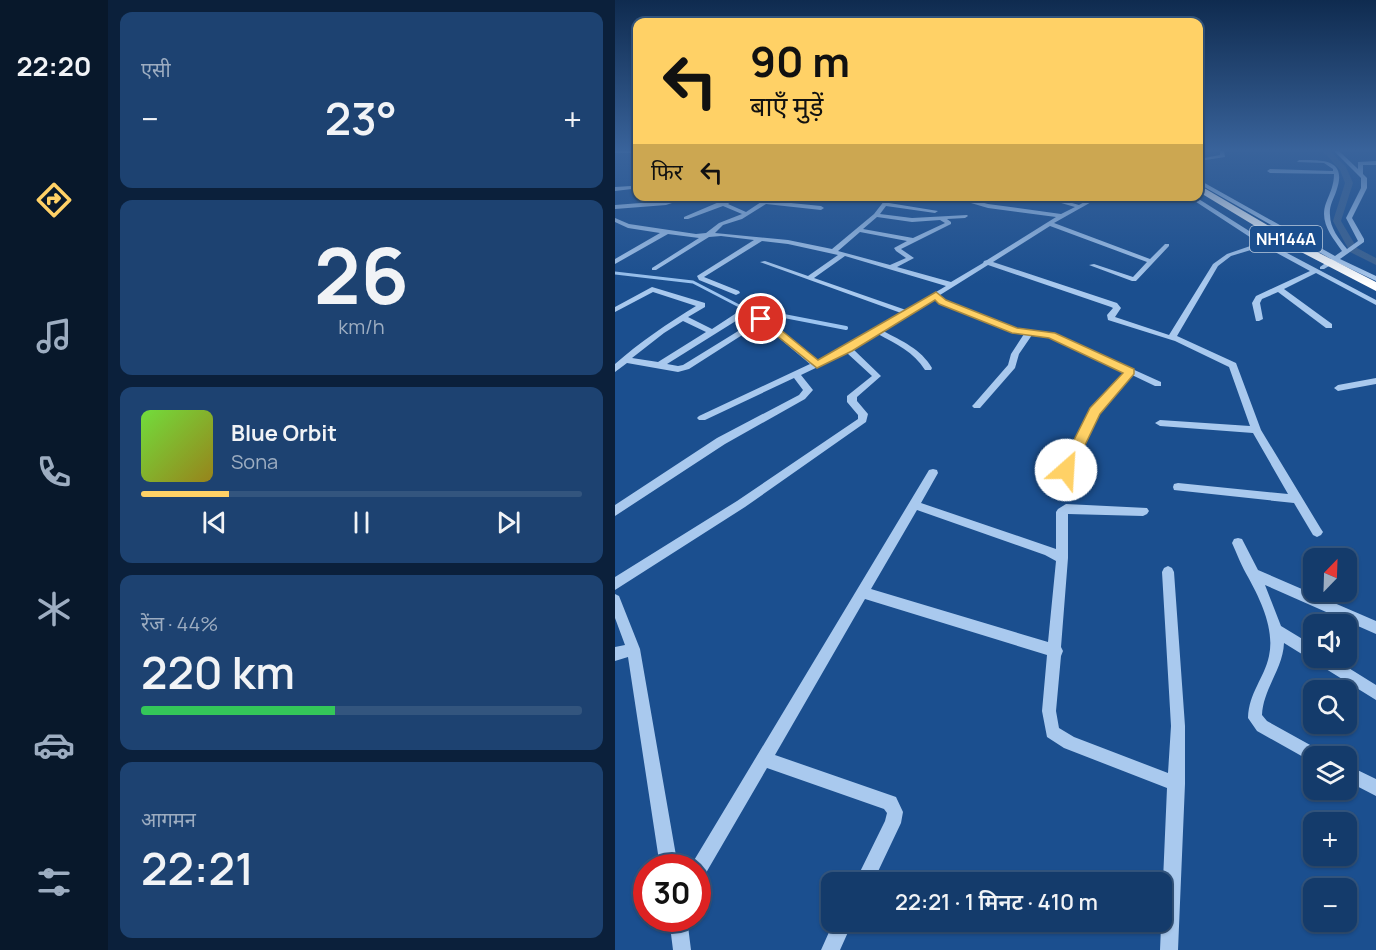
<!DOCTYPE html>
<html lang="hi">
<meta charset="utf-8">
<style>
:root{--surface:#143b6b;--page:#1d4271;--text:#f1f3f6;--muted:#9dadc1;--line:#33557e;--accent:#ffd166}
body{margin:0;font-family:Manrope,"Noto Sans Devanagari",sans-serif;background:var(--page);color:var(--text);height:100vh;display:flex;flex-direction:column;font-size:22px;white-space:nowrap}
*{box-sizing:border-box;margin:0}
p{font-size:20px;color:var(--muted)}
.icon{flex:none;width:33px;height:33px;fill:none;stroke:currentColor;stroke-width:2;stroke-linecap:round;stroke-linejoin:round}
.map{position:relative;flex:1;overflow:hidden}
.panel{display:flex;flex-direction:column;gap:12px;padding:12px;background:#0b203b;width:507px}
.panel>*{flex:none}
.banner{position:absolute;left:18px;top:18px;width:570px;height:183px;border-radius:12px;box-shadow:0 2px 4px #0004,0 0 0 2px var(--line);background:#ffd166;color:#111;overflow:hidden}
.needle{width:39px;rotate:23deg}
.tools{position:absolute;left:688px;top:548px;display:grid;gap:12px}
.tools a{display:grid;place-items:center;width:54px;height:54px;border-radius:12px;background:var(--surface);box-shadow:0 2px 4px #0004,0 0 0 2px var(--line);font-size:30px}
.speed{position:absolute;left:18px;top:854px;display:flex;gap:12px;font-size:30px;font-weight:700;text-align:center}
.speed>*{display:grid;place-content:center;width:78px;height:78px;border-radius:50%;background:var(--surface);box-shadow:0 2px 4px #0004,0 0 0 2px var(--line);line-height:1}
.speed .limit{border:9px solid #d22;background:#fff;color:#111}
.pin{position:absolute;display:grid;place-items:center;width:51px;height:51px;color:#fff;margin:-26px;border:3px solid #fff;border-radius:50%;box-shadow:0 2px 6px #0007}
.me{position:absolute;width:66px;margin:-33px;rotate:26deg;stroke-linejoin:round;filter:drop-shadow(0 0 4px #0008)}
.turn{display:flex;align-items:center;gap:21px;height:126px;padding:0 18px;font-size:27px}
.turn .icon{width:78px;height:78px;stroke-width:2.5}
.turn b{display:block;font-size:42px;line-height:51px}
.then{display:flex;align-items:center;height:57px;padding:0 18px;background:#0003;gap:12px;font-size:22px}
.big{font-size:45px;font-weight:600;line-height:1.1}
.panel .card{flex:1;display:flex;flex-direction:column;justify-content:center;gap:9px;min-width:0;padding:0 21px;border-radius:12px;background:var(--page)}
.panel .dial{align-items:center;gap:0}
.dial b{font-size:78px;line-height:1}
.song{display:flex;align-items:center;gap:18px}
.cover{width:72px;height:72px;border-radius:9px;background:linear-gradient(135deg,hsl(100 70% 55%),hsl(50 70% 35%))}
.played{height:6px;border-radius:3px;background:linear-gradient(90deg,var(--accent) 20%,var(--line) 20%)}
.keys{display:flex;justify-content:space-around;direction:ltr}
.heat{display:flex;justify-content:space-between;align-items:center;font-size:33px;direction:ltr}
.charge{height:9px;border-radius:4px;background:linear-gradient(90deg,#34c759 44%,var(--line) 0)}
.trip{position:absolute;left:206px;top:872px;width:351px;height:60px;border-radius:12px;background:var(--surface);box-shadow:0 2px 4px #0004,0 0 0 2px var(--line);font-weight:600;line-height:60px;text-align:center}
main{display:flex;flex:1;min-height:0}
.menu{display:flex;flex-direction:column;width:108px;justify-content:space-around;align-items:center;background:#08182b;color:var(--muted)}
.menu .icon{width:42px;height:42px}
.menu .current{color:var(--accent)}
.menu b{font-size:27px;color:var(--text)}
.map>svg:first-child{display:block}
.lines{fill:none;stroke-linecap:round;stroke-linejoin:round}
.stream-far1{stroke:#9cc4f0;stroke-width:3}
.stream{stroke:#9cc4f0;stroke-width:4}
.canal{fill:#3c6290;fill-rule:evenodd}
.minor{fill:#a9c9ee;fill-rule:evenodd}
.highway{fill:#fff;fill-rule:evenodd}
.route{fill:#ffd166;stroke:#a68842;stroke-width:1.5}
.labels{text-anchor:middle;stroke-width:6;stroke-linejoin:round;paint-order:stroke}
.shield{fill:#1b4f8f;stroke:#bbcadd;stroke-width:1.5}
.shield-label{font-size:16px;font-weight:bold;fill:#fff}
</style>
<main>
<nav class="menu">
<b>22:20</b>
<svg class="icon current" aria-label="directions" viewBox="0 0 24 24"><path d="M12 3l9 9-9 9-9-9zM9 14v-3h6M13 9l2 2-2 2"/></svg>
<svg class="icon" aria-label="music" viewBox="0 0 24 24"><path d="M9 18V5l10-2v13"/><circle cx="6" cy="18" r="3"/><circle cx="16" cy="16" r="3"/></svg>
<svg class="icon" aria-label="phone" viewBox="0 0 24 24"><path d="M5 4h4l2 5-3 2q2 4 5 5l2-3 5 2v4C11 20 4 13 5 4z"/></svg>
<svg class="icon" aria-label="climate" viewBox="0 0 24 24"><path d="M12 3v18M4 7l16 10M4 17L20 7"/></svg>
<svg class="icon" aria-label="car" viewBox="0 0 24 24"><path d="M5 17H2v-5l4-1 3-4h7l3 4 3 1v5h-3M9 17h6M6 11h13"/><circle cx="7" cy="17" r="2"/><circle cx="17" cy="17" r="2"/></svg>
<svg class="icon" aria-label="filters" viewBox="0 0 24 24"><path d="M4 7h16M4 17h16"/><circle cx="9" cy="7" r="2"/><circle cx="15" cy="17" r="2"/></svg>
</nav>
<section class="panel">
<div class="card"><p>एसी</p>
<div class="heat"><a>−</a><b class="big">23°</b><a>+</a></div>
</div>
<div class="card dial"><b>26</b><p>km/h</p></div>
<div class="card">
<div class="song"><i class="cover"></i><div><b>Blue Orbit</b><p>Sona</p></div></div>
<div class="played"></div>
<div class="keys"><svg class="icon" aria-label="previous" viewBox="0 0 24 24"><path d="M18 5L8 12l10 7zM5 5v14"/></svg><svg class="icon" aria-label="pause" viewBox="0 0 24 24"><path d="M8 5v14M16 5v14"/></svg><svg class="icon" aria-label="next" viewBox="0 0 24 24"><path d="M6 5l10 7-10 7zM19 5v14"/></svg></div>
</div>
<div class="card"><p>रेंज · 44%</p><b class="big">220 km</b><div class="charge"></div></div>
<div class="card"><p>आगमन</p><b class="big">22:21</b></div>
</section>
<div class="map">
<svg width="761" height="950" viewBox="0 0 761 950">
<rect width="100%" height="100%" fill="#1b4f8f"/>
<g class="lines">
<!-- stream-far1 -->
<path class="stream-far1" d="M0,273L78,282L128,308L135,309"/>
<!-- stream -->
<path class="stream" d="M128,308L231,328"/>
<!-- canal -->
<path class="canal" d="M708,151H715L731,167L738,183L726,221L742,248L761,258V265L735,252L718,221L730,183L725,170Z"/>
<!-- minor -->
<path class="minor" d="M0,151H22V153H0Z
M605,151H609L610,157L584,161V159L605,155Z
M719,151H724L743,169V162L761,161V165H748V174L752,178V188L737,218L749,239V242L725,259L761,276V281L721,262L709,269H705V267L716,259L584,184V181H586L720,256L727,251C717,237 704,222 711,203C715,193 719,185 719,174L655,173L652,171L655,169L718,171V169L709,163L682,162L684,160C709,160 733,159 721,192C718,200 714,207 715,215C715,228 724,239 732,249L743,241L731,218L746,188V178Z
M22,182V186L17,189L0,191V187L16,186Z
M55,196H61L57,203L51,205L0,209V205L51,201Z
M118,196H125L113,204L131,212L155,196H162L156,201L206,206L209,208L206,210L151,204L127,219L108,225L100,233L173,240L217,249L259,214L273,196H278L274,203L323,211L320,213L271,206L265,214L297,218L352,215L353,216L350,218L332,219L336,222V224L286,249L299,258L282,267L336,282L368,263L369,261L372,260L441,217L373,208L332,196H343L373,204L446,214L460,207L422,196H433L464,205L480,196H487L439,223L535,259L550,244H554V246L521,281H517L474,265L479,264L518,277L532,262L435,226L378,262L502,303L506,308L500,317L554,335L598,264L612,254L644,243L572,196H579L650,241L658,240V242L655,244L761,300V305L701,273L669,289L717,324V328H711L663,292L647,299L645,303L648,319L644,321H641L637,303L641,296L695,271L649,246L616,256L603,266L562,336L621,363L646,430L706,529L708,532L706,535L702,537L698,535L679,503L559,490L558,487L559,484L563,483L673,494L638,433L545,426L540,423L545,420L635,426L614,367L560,341L493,320L492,315L498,308L496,307L373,265L325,295L331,300L402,328L440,334L546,382V386H540L517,375L484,413L455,473H447L446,470L477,409L510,372L435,338L417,335L404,354L400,368L365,408H359L357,406L359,404L393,365L396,354L409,334L397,332L325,304L320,298L268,331C287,341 306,349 317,368L316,370H310C299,352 281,344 263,334L238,349L266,376L242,397V401L253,414L251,422L130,507L0,590V577L122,501L243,419V415L232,402V396L257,376L232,353L186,375L198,390L190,399L110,444L0,516V505L102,438L184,395L188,390L179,378L90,420H84L82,418L84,416L195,364L146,323L74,369L63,372L12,363L0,372V364C25,342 53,323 81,306L38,292L0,312V307L37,287L90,303V307L73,317L97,329L126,310H132V314L52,364L63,366L68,365L146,317L202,360L230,347L286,313L145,262L150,261L193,276L223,255L173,244L147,241L89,277L124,291L125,293L121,295L84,280L82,276L139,240L106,236L94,237L41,270H37V268L84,238L53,234L0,264V259L45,233L13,228L0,222V218L14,224L81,234L91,233L104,223L127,214L108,206L73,219H69V217ZM262,217L297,222L325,220L330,223L298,238L248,229ZM245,232L292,241L279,248L281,251L291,258L275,265L223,251ZM230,256L331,286L291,310L199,278ZM68,321L91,332L43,362L17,358L49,333Z
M185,196H209L220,199L217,201Z
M761,378V384L723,391L719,388L723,385Z
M318,469L322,470L323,473L306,503L441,549V512L443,509L451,504L532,508L534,511L532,514L528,516L453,514V558L446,647L448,651L446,656L441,711L444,728L459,737L553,773L556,726L547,572L549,568L553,566L557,568L559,572L570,726V784L563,950H545L552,788L449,748L432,737L427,711L432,655L250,599L160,755L281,797L288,812L286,823L258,882H240L270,821L272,813L269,809L152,768L88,878L82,881V867H75L314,470ZM302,510L430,555L441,561L433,642L256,589Z
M623,538L627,539L643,570L761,621V634L650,585L666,626L699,646V657H716L761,685V700L669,643C668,669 648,689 647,715L652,721L706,751L709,756H699V763L642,731L633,718C634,692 649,679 654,656C660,629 645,599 633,577C627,567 622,554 617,543L619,539Z
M0,594L4,596L25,649L63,867H45L13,657L0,661V647L10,645L0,618Z
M732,765L761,779V796L732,781Z
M54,918H72L76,950H58Z
M219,921H238L225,950H206Z"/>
<!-- highway -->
<path class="highway" d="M584,185L671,236L761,282V291L663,240L584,192Z"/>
</g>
<!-- sky -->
<linearGradient id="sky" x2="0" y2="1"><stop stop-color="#0f2b4f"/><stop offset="0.53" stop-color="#39639b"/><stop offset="1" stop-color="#39639b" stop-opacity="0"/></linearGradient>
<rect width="761" height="284" fill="url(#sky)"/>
<!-- route -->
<path class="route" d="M321,292L331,300L402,328L440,333L519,369V374L485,414L456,474H446L444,470L475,408L508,373L434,338L397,333L324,304L320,300L237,351L202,368L141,319L150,317L203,360Z"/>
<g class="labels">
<!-- shield labels -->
<rect class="shield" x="635" y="226" width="72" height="26" rx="4.5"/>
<g class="shield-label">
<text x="671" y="245">NH144A</text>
</g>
</g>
</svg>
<div class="tools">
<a><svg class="needle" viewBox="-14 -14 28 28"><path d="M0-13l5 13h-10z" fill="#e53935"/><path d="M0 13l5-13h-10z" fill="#9dadc1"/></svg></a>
<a><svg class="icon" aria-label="sound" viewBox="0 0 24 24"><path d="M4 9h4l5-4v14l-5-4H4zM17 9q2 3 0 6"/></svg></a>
<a><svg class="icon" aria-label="search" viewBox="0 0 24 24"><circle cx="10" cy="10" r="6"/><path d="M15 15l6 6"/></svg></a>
<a><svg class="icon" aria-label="layers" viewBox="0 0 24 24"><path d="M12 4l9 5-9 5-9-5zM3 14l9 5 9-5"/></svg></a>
<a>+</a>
<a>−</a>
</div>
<div class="speed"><div class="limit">30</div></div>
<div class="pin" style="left:146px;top:319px;background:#d93025"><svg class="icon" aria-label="arrive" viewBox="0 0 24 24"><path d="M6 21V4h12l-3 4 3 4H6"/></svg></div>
<svg class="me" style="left:451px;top:470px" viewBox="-20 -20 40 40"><circle r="19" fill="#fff"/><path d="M0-13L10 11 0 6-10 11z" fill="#ffd166"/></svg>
<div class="trip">22:21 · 1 मिनट · 410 m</div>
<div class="banner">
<div class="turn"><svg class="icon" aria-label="left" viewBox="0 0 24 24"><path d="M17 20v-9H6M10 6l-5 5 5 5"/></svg><div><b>90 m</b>बाएँ मुड़ें</div></div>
<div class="then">फिर<svg class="icon" aria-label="left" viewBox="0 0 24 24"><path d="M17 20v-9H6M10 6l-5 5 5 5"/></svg></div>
</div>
</div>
</main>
